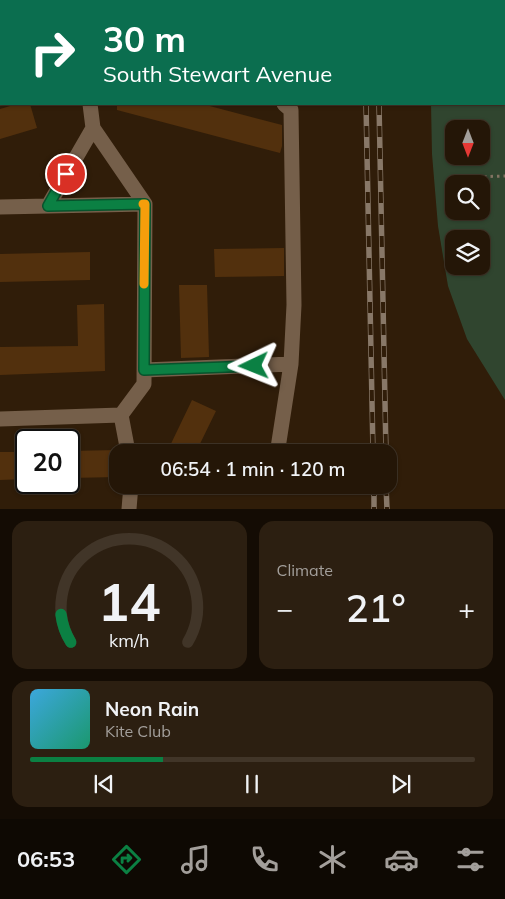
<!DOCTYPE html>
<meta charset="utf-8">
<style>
:root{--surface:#241607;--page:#2c1f11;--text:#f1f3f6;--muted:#a39f9b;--line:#413528;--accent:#0b8043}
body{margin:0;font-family:Mulish,sans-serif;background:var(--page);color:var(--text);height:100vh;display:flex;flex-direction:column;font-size:19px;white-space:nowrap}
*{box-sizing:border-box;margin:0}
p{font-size:16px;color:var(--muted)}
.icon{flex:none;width:28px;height:28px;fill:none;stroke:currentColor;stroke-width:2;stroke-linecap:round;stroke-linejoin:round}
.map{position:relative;height:509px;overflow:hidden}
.details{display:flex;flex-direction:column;gap:12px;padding:12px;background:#140c04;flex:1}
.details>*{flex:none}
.guide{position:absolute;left:0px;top:0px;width:505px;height:105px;box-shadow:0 1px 4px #0004,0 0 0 1px var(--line);background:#0b6e4f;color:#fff;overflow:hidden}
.needle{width:32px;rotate:180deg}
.fabs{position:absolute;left:445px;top:120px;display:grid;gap:10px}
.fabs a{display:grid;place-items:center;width:45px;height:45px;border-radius:10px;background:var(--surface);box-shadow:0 1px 4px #0004,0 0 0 1px var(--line);font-size:25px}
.speed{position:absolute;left:15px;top:429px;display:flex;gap:10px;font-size:25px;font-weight:700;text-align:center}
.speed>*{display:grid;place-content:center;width:65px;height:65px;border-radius:50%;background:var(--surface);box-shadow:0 1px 4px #0004,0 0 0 1px var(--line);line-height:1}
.speed .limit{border:2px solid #111;border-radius:8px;background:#fff;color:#111}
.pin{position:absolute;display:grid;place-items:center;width:42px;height:42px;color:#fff;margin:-21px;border:2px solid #fff;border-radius:50%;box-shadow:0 1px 5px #0007}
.me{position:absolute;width:55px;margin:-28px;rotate:268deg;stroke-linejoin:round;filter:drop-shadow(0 0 4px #0008)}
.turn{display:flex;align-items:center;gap:18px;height:105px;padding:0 20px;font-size:22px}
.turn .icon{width:65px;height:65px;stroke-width:2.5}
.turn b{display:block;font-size:35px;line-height:42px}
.big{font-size:38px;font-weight:600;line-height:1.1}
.details .widget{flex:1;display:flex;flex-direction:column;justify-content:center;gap:8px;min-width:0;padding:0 18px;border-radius:15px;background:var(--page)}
.details .dial{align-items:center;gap:0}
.dial svg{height:130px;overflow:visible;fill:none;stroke:var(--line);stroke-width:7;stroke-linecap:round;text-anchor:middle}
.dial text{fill:var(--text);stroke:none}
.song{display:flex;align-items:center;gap:15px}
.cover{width:60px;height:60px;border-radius:8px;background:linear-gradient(135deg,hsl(200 70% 55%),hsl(160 70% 35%))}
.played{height:5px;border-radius:2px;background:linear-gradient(90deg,var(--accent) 30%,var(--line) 30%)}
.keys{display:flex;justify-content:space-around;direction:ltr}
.heat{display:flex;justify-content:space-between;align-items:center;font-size:28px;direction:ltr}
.details .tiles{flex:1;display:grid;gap:12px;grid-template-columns:1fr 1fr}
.widget:last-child{grid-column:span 2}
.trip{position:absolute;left:109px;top:444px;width:288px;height:50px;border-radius:15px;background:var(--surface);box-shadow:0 1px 4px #0004,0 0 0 1px var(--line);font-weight:600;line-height:50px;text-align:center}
.tab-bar{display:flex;height:80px;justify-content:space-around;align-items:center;background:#0e0903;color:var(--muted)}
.tab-bar .icon{width:35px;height:35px}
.tab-bar .on{color:var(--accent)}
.tab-bar b{font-size:22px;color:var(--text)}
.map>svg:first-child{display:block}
.green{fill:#30452f;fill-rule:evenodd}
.building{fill:#52300d}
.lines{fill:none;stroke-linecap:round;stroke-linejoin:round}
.path{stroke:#827362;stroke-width:3;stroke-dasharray:2.5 4;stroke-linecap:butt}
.minor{stroke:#755f4a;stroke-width:15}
.rail-casing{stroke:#887868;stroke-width:5.5}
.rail{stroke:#301d09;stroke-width:4;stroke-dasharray:11;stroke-linecap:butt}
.route-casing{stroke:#07532c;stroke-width:12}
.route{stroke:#0b8043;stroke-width:9}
.slow{stroke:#f59e0b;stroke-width:9}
</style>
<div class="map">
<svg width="505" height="509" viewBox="0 0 505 509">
<rect width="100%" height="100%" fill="#301d09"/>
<!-- green -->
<path class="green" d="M429,0H505V400L467,339L448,286L438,226L432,154L431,104H504V1H429ZM454,129H481V156H454ZM454,184H481V211H454ZM454,239H481V266H454Z"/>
<!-- building -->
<path class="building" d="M17,104H30L37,128L0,139V109Z
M117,104H202L282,125V146L280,153L117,110Z
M284,248V276L215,277L214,249Z
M90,252V280L0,282V254Z
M179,285H207L209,357L181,358Z
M104,304L105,371L0,375V347L78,346L77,305Z
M192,400L216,411L196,452H167Z
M118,450V477L69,478V451Z
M0,452H26V479L0,480Z"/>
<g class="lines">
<!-- path -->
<path class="path" d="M471,177L505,176"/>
<!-- minor -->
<path class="minor" d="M81,0V1
M204,1V0
M48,206L93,128
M0,207L145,204
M144,370L291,364
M121,415L128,452
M0,419L121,415L144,384L145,204L93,128L90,104
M278,448L291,364L294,305L291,110L284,104
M129,509L131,485"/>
<defs>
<path id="rail" d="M363,0V1
M376,0V1
M366,104L373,452
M379,104L386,452
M374,485V509
M386,485L387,509"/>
</defs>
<!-- rail casing -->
<use href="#rail" class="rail-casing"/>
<!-- rail -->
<use href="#rail" class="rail"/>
</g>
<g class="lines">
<defs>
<path id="route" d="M66,174L48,206L145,204L144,370L254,366"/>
</defs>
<!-- route casing -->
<use href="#route" class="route-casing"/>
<!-- route -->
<use href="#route" class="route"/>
<!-- slow -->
<path class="slow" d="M143,204H145L144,284"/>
</g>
</svg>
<div class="fabs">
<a><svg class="needle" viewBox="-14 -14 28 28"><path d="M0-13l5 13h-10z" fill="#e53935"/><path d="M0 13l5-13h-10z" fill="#a39f9b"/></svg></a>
<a><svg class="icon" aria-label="search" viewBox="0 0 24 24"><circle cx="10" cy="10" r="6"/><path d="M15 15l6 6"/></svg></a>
<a><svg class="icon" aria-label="layers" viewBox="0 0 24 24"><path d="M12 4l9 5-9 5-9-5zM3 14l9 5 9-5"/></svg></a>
</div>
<div class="speed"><div class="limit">20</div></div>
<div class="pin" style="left:66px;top:174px;background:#d93025"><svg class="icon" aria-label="arrive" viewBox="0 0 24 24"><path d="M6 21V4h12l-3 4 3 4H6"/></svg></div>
<svg class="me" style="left:254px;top:366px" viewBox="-20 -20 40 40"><path d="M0-17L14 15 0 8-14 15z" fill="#0b8043" stroke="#fff" stroke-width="4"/></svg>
<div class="trip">06:54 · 1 min · 120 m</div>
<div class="guide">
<div class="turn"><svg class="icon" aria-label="right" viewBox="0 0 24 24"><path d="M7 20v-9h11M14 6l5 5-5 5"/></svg><div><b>30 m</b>South Stewart Avenue</div></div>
</div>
</div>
<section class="details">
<div class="tiles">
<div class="widget dial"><svg viewBox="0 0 100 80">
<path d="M14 69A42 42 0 1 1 86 69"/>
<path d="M14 69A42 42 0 0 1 8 52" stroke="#0b8043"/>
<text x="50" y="56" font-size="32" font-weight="700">14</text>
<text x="50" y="72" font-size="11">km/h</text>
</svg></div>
<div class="widget"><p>Climate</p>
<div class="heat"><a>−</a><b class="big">21°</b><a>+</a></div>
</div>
<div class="widget">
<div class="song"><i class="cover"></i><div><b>Neon Rain</b><p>Kite Club</p></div></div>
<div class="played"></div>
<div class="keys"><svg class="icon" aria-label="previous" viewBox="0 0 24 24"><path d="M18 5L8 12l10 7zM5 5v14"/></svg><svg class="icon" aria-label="pause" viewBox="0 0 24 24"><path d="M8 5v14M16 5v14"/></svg><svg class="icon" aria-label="next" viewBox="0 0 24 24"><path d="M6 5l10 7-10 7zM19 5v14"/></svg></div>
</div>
</div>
</section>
<nav class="tab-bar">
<b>06:53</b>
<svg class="icon on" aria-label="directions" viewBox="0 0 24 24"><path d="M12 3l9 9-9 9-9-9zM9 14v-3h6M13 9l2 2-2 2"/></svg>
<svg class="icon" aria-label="music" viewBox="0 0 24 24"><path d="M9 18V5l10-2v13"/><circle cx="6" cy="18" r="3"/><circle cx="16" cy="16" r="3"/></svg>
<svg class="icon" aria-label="phone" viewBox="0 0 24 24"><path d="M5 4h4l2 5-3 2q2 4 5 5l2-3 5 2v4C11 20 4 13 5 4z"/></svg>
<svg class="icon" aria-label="climate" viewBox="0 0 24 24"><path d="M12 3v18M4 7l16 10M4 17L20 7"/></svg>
<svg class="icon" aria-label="car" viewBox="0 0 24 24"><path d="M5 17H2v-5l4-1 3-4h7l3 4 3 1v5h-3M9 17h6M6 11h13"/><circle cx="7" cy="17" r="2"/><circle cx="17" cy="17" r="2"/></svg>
<svg class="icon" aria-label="filters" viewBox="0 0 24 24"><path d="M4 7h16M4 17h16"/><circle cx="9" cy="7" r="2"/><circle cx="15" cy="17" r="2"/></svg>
</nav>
